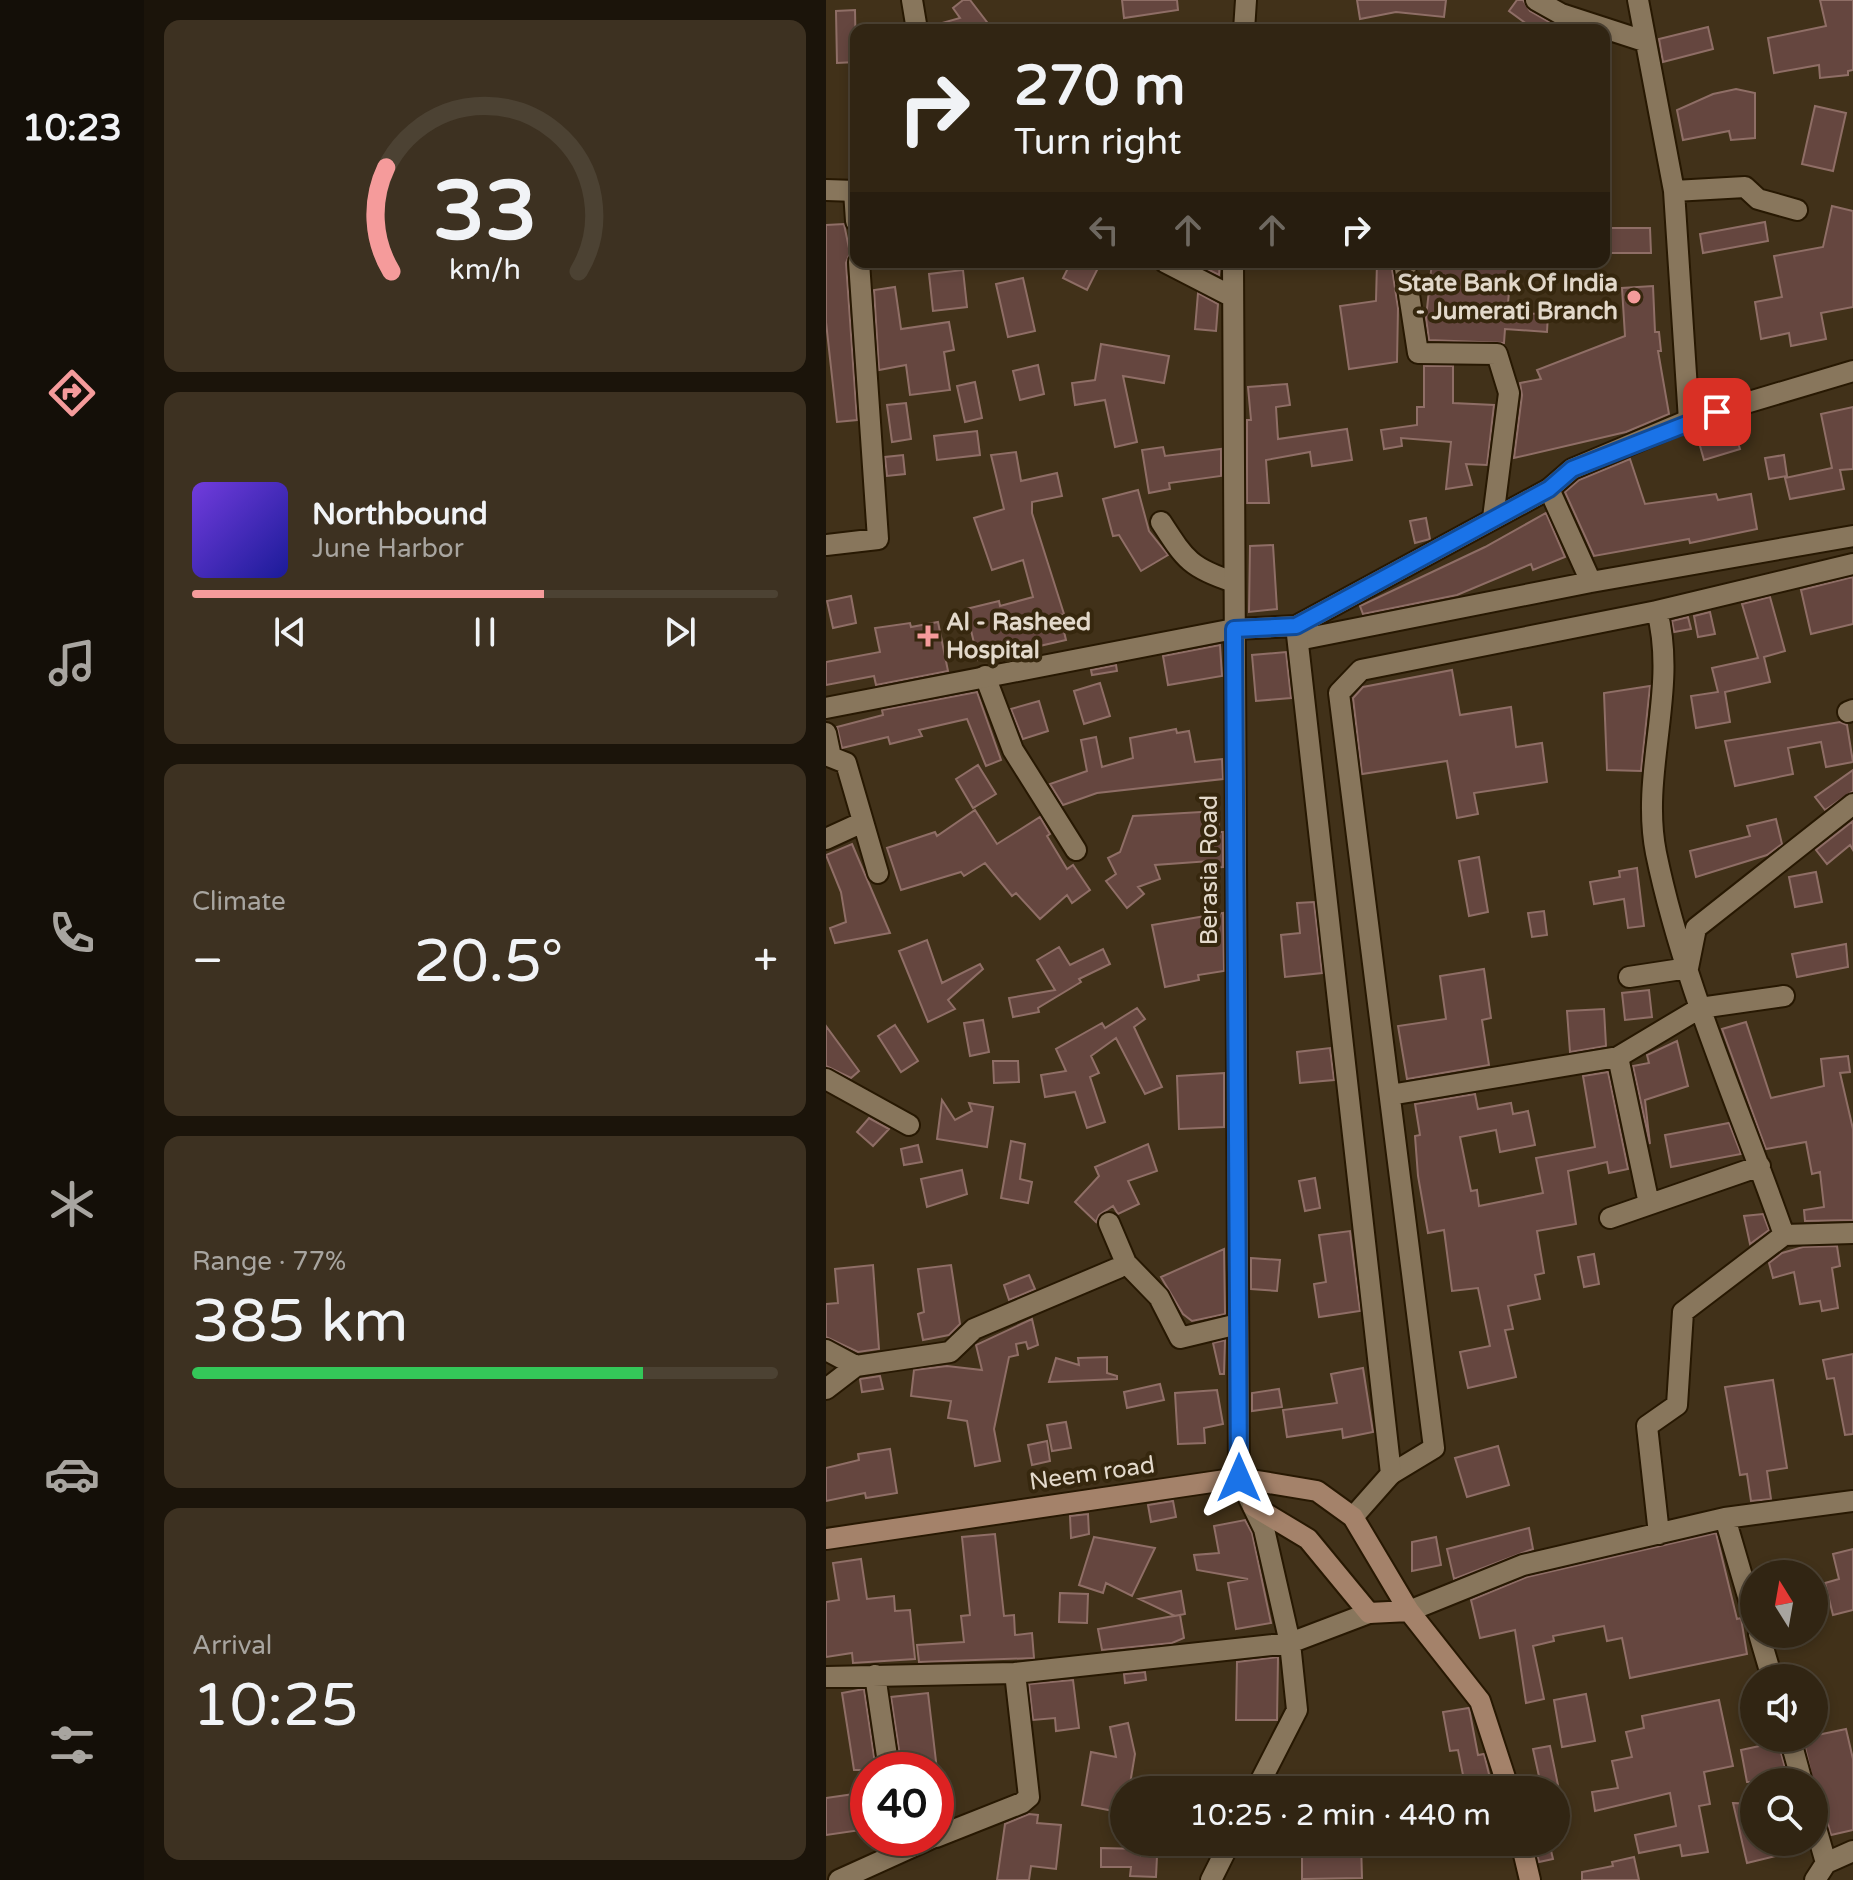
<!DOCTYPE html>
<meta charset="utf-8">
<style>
:root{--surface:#312513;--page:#3d3121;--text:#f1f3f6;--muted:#a8a5a0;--line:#4c4233;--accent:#f59b9b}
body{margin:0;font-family:"Varela Round",sans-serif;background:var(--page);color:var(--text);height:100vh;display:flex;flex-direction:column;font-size:30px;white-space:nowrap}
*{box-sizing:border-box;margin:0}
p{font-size:26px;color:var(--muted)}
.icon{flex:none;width:44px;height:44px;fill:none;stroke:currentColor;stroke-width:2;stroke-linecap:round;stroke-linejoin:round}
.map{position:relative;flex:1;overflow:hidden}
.panel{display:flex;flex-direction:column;gap:20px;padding:20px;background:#1b140a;width:682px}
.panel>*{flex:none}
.guide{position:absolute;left:24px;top:24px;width:760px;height:244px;border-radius:16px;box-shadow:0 4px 12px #0003,0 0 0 2px var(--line);background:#312513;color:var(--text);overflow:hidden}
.needle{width:52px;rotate:349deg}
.controls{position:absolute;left:914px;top:1560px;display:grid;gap:16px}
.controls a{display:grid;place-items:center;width:88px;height:88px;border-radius:50%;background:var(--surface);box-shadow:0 4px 12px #0003,0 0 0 2px var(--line);font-size:40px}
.speed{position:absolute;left:24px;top:1752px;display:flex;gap:16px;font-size:40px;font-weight:700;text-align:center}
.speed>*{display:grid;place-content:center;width:104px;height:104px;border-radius:50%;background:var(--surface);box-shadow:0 4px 12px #0003,0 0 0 2px var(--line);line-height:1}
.speed .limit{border:12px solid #d22;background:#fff;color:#111}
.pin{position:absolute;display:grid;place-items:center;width:68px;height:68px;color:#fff;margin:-34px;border-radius:16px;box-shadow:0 4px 12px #0006}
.me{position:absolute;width:88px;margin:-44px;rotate:0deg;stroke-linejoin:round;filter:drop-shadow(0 0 6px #0008)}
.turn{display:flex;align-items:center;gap:28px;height:168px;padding:0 32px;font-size:36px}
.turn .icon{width:104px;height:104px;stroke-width:2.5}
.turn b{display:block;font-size:56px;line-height:68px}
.lanes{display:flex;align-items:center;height:76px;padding:0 32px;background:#0003;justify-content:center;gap:40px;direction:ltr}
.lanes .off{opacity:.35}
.big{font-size:60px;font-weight:600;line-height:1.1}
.panel .widget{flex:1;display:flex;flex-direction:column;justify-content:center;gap:12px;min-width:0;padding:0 28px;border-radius:16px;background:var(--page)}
.panel .dial{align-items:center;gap:0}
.dial svg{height:208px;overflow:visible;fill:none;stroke:var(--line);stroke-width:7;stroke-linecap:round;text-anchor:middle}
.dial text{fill:var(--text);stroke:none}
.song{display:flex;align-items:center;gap:24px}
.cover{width:96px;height:96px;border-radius:12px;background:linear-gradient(135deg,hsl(260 70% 55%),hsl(240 70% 35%))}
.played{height:8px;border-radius:4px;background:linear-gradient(90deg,var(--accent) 60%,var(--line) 60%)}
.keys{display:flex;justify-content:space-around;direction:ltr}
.heat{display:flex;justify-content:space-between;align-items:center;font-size:44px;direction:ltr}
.charge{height:12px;border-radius:6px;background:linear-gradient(90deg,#34c759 77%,var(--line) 0)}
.trip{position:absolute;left:284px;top:1776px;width:460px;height:80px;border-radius:40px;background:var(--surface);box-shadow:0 4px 12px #0003,0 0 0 2px var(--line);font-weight:600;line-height:80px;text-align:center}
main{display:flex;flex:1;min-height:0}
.tabs{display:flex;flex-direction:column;width:144px;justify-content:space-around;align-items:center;background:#140f08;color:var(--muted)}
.tabs .icon{width:56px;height:56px}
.tabs .current{color:var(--accent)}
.tabs b{font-size:36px;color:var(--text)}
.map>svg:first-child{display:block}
.building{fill:#65463f;stroke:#8f6e66;stroke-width:2}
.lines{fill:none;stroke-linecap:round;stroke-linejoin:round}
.minor-casing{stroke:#271802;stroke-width:24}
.tertiary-casing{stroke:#271802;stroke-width:24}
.secondary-casing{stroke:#271802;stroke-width:24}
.minor{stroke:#88765c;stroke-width:20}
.tertiary{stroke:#88765c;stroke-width:20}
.secondary{stroke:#a4826a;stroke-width:20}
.route-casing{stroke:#114b97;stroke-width:20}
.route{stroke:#1a73e8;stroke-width:14}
.poi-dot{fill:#f59b9b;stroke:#36270e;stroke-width:3}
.labels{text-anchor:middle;stroke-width:8;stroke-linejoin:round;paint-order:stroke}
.poi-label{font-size:24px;font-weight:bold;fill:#e3d9cb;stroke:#36270e;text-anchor:end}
.street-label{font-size:24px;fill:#e3d9cb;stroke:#36270e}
</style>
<main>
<nav class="tabs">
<b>10:23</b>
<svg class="icon current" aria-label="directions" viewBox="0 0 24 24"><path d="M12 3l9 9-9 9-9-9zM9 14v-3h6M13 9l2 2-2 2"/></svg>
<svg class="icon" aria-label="music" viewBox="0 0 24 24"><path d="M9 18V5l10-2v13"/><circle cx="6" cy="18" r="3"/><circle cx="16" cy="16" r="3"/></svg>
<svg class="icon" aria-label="phone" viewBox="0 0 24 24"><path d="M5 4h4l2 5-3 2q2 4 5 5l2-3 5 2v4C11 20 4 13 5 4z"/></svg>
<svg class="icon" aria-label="climate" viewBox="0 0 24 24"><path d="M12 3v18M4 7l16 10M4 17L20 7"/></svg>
<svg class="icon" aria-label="car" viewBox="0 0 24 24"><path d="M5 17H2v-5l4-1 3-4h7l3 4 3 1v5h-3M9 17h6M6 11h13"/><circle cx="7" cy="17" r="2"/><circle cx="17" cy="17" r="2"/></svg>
<svg class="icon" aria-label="filters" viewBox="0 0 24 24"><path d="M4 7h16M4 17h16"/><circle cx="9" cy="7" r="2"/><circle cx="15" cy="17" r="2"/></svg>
</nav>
<section class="panel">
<div class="widget dial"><svg viewBox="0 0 100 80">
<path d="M14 69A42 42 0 1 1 86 69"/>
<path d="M14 69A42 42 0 0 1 12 29" stroke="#f59b9b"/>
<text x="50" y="56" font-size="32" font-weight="700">33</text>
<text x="50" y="72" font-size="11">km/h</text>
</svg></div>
<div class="widget">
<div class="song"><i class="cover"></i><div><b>Northbound</b><p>June Harbor</p></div></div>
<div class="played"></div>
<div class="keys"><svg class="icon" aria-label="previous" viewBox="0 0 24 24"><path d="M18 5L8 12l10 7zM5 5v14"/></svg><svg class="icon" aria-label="pause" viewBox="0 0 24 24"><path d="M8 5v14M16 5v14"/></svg><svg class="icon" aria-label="next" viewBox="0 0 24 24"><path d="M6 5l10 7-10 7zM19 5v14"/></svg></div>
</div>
<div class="widget"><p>Climate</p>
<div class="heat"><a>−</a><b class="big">20.5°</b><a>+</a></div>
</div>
<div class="widget"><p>Range · 77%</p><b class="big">385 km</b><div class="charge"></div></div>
<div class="widget"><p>Arrival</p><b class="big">10:25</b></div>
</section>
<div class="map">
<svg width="1027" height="1880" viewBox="0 0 1027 1880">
<rect width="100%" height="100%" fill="#413119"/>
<!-- building -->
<path class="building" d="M137,0H144L167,30H109V25L134,18L127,8Z
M296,0H351L352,10L298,18Z
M531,0H620L618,17L570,12L534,19Z
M691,0H697L704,11L737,30H709L683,11Z
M994,0H1027V70L1022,71V75L994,78L993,65L948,73L942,38L1000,26Z
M29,10L30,62L11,63L10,11Z
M882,27L887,49L837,62L833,39Z
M910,89L929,93V138L905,140L903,131L857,140L851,110L887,94Z
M989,106L1020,113L1007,171L976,164Z
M1006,206L1027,211V307L995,313L1000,339L965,346L963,333L935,339L929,302L956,297L948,256L997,247Z
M939,222L942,241L877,253L874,234Z
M18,224L24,253L20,263L31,420L11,422L0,322V225Z
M778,228H824L825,253H778Z
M245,262H275L261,290L237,278Z
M373,262H394L393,275L373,265Z
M551,262H565L572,308L571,362L523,369L514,306L550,301Z
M606,262L663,266V262H686L681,313L722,314L721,332L679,329L678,343L603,340L600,318Z
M137,270L141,307L107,311L103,274Z
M197,278L209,331L182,337L170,284Z
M827,286L829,332H833L835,351H832L843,414L800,432L688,458L696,395L694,383L715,379L711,370L799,336L796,288Z
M69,287L75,329L123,322L128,350L118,352L124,390L84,395L80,365L53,370L48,290Z
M372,293L392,304L390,331L369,329Z
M275,344L343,356L338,383L297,376L311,442L289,447L279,400L249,405L246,383L269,380Z
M212,365L218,394L194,400L187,371Z
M598,366H627V403L668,405L661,465L640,464L646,485L620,489L625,442L575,438L576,446L558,449L555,430L591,425V407H598Z
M149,382L156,418L139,422L131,386Z
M461,384L464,405L450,407L452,439L521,429L526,460L486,466L484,452L440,460L443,503H421V420H425L422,387Z
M80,403L85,439L66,442L61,405Z
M1027,407V469L1014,470L1018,489L964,499L959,478L1006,468L995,414Z
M905,421L914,449L878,460L870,432Z
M151,431L154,455L111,460L108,436Z
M337,447L339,456L395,449V476L343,483L344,489L323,493L316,450Z
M190,452L195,481L231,473L236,496L206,502V513L238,614L234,615L240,640L152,660L140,609L173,601L174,606L207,597L197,560L166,570L148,518L178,509L165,455Z
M77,455L79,474L61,476L59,457Z
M958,455L961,476L943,479L939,458Z
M804,459L819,504L890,494L892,500L925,494L931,529L864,543L863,539L768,556L739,492L753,480Z
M312,490L323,531L342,555L315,571L293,535L287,536L277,499Z
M720,513L739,557L707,570L705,564L631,595L537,614L534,606L659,547Z
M600,518L604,539L589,543L584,521Z
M447,545L451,609L423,612L424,546Z
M1027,577V624L985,634L975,590Z
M25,596L30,623L7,628L1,601Z
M944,597L959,651L938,657L944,682L899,692L904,722L870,728L865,696L892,692L886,668L932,658L916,604Z
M884,612L889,634L872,637L868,616Z
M862,617L865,629L848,632L846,621Z
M112,622L122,671L50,685L48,676L0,685V662L54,652L49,628L84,623L85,627Z
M394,645L396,676L342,685L337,656Z
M460,652L465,698L430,701L426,655Z
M290,665L291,671L266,675L265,670Z
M626,670L634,715L685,707L690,747L716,743L721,782L648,793L652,814L631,818L621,761L536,774L527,698L537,687Z
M274,683L284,716L258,724L248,691Z
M824,686L815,771L781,770L778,693Z
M151,692L175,760L160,766L141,719L93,730L96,736L64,744L62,737L16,748L11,727L57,715L56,710Z
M213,701L222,731L197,739L185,709Z
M1014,722L1021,725L1027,762L1000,767L995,742L962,748L967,774L909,786L899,741Z
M350,729L351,733L363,731L369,762L396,759L397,779L271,793L237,805L224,784L261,771L255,740L270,737L276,767L307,758L304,738Z
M152,765L170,794L147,808L130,779Z
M1027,770V791L999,810L989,797Z
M149,810L171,844L214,817L224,834L221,836L241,869L247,865L264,890L246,903L241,895L214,919L190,893L186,896L159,863L138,876L135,872L75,890L61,848L109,832L111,836Z
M392,811L393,832H397V867L385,868L384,861L329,865L334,879L312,887L318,894L301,908L280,881L290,874L282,858L294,852L307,816Z
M950,819L956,844L941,855L870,877L864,851L924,836L921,826Z
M1027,821V850L1024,845L1001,864L990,850Z
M26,844L64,933L9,943L4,928L20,922L15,892L0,855Z
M653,857L662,912L643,916L633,861Z
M811,868L818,926L802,928L798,899L768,904L764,882L794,877L793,871Z
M990,872L996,902L969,907L963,877Z
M488,902L496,973L459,977L455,935L474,933L471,903Z
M718,911L721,935L706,937L702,913Z
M397,913L398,971L372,975L373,980L339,987L326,925Z
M101,940L116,983L154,964L157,969L122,1000L129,1009L102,1022L73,951Z
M1020,944L1022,967L971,977L966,954Z
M233,947L244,965L277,949L284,964L253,979L255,982L212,1008L213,1012L187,1017L183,998L229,990L211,960Z
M658,969L665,1018L656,1020L663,1065L581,1079L572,1026L620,1019L614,976Z
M823,990L826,1017L799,1020L796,993Z
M311,1008L319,1019L308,1027L336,1087L319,1094L290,1038L265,1056L273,1073L264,1077L279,1122L261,1128L249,1092L219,1097L215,1075L240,1071L230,1049L276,1023L279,1028Z
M778,1009L780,1046L744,1052L741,1011Z
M157,1020L163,1052L144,1056L138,1023Z
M920,1022L945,1098L998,1086L995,1059L1022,1056L1024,1072L1014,1073L1027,1129V1220L979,1221L978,1210L998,1207L994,1172L986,1174L980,1142L940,1149L896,1029Z
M69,1025L92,1061L75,1072L52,1036Z
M0,1026L33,1071L25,1078L0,1066Z
M851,1041L862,1086L819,1100L824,1144L807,1066L823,1063L821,1055Z
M504,1048L508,1080L474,1083L471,1052Z
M167,1061H192L193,1082L168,1083Z
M782,1072L802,1169L783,1173L781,1162L742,1171L750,1224L711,1231L718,1273L709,1275L714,1299L682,1306L687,1329L679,1330L690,1377L642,1388L634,1352L664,1346L652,1288L626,1291L618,1230L602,1233L592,1176L589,1136L594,1135L589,1104L649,1094L652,1109L685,1103L687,1114L702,1111L709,1145L674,1152L670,1130L634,1137L645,1191L651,1190L653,1206L717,1193L710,1158L769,1147L757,1076Z
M398,1073V1127L353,1129L351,1076Z
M116,1100L129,1120L146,1111L143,1103L167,1107L161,1147L111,1139Z
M43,1118L63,1129L47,1146L31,1132Z
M903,1123L915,1154L845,1167L839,1135Z
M185,1141L199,1144L194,1179L206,1182L202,1203L175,1198Z
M322,1144L331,1171L302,1181L313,1204L292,1214L287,1206L273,1215L270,1222L249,1202L273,1176L269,1167Z
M92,1145L96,1162L78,1165L75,1149Z
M136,1170L141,1194L101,1207L95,1179Z
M489,1178L494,1208L479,1211L473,1181Z
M937,1214L943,1230L924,1244L918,1216Z
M524,1231L534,1311L493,1317L488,1284L500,1282L493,1235Z
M1011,1246L1014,1266L1006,1268L1012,1308L996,1311L994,1301L974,1304L968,1272L947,1278L943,1263L956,1253L977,1247Z
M398,1249L399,1314L366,1321L357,1314L335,1277Z
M768,1254L773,1284L758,1287L752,1257Z
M425,1258L454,1260L451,1291L425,1289Z
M47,1265L53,1349L32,1352L0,1337V1304L12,1303L9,1269Z
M125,1265L134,1324L123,1335L97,1340L92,1314L98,1312L92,1269Z
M203,1275L209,1289L183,1300L178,1285Z
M206,1319L212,1345L202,1349L200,1342L190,1344L192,1355L183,1357L168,1429L174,1461L149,1466L141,1421L122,1418L125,1401L85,1396L88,1370L121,1366L156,1370L150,1345Z
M399,1340L398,1374H394L387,1343Z
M1027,1354V1434L1019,1435L1008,1378L1001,1379L997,1360Z
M281,1357V1373L291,1376V1379L223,1382L230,1358L253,1365L252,1358Z
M537,1368L547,1432L517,1438L516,1429L461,1437L457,1410L511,1403L505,1374Z
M54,1376L57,1389L36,1392L34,1379Z
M947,1380L961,1468L941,1471L945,1499L925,1501L921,1474L914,1475L899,1387Z
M334,1384L338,1400L301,1408L298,1392Z
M453,1389L456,1407L426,1411V1393Z
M391,1390L397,1424L378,1428L379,1443L352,1444L349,1393Z
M240,1422L245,1448L226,1451L221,1425Z
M221,1441L224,1461L206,1465L202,1445Z
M672,1446L683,1485L641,1497L629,1458Z
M64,1449L71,1493L40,1498L39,1493L0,1501V1468L33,1460L32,1454Z
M347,1501L350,1517L325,1522L322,1505Z
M262,1514L263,1534L245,1538L244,1516Z
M419,1520L426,1533L445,1623L410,1629L402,1583L422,1579L371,1570L368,1555L393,1553L388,1526Z
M703,1528L707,1549L628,1579L621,1549Z
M890,1533L911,1619L915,1618L921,1654L804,1678L796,1638L781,1641L778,1626L727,1636L728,1641L707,1646L718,1699L700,1703L689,1630L654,1638L645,1600L701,1577Z
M169,1534L178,1616L188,1615L189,1635L206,1633L208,1658L93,1662L91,1645L138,1642L135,1616L144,1615L136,1537Z
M268,1537L329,1548L306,1596L280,1583L277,1593L253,1585Z
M610,1537L615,1565L586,1571V1542Z
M1027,1549V1610L1007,1615L999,1583L1013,1579L1007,1554Z
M35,1559L41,1599L68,1596L69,1611L84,1610L89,1659L27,1663L26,1653L0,1657V1602L13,1600L7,1563Z
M355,1591L359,1614L349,1616L313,1599Z
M234,1593L262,1594L261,1623L233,1622Z
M354,1615L358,1638L346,1643L276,1650L272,1629Z
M452,1657L451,1720H410L411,1662Z
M319,1672L320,1680L299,1683L298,1674Z
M247,1680L253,1728L230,1731L229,1718L207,1720L203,1684Z
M38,1689L50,1770H28L16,1693Z
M102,1693L111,1770H76L65,1697Z
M760,1694L769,1741L736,1747L728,1700Z
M893,1700L907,1766L878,1772L884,1804L873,1806L882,1852L856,1856L854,1845L813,1853L809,1835L850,1826L844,1793L769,1811L766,1792L792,1788L786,1761L806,1757L800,1732L818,1728L816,1716Z
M643,1708L652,1755L658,1754L667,1790H640L632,1750L624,1751L617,1712Z
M302,1723L309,1754L303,1790H298V1813L256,1805L265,1752L290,1757L284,1727Z
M1020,1729L1027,1759V1830L1005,1835L1000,1817L993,1809L977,1738Z
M952,1742L963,1782H921L915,1750Z
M724,1746L733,1790H716L707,1749Z
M42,1792V1829L0,1835V1798Z
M907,1803L928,1804V1842H979V1849L921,1863Z
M203,1814L212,1815L211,1823L235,1825L230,1869L205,1866L203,1880H171L179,1824Z
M476,1842H535L536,1878L476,1879Z
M708,1842H723L727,1859L713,1862Z
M275,1848L315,1849V1856H331L330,1877L304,1876L305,1867H275Z
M808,1857L813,1880H756V1872L787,1866L786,1862Z"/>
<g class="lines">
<defs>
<path id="minor" d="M86,0L91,30
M710,0L735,14L818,41
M812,0L848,191L863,420
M28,191L30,221
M848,191L919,187L932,199L971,210
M578,262L592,353L671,354L683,393L667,518
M723,489L765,582
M335,522C359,559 364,568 408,582
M0,545L52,539L33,262
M831,611C852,690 814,773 830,853C857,984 914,1109 958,1235
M472,640L765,582L1027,536
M159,676L187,750L250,850
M1022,712L1027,710
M0,733L5,757L20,763L52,873
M0,839L37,822
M803,977L862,968L870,928L1027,804
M792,1057L823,1204
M0,1079L83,1125
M564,1095L792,1057L874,1008L958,996
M784,1218L934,1166
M300,1263L333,1297L354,1338L412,1324
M0,1350L30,1366
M0,1389L30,1366L124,1352L148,1329L292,1268L300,1263L283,1223
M565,1474L608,1448L513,693L535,670L831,611L1027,564
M413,1478L438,1529L464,1643L471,1710L430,1790
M899,1518L928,1617
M833,1534L821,1426L851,1405L857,1312L958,1235L1027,1233
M583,1611L697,1565L899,1518L1027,1501
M933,1634L946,1678
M49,1675L63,1770
M0,1677L189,1673L464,1643L543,1613
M964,1738L976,1782
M988,1821L1000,1863
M110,1837L196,1803L203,1797L189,1673
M13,1880L106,1838
M385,1880L404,1842
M989,1880L1000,1863L1027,1851"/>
<path id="tertiary" d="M418,30L420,0
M0,190L30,191
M339,262L405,296
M407,262L413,1478
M470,626L565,1474L527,1517
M0,708L408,629L470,626L723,489L746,469L863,420L1027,371"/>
<path id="secondary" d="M427,1506L482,1539L543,1613L583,1611
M0,1539L413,1478L491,1491L527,1517L583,1611L654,1701L683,1790
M695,1842L704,1880"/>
</defs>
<!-- minor casing -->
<use href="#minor" class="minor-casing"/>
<!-- tertiary casing -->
<use href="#tertiary" class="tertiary-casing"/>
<!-- secondary casing -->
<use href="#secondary" class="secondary-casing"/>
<!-- minor -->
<use href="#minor" class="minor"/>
<!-- tertiary -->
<use href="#tertiary" class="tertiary"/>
<!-- secondary -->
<use href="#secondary" class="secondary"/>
</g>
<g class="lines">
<defs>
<path id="route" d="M413,1478L408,629L470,626L723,489L746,469L891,412"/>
</defs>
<!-- route casing -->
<use href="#route" class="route-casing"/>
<!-- route -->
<use href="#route" class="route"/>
</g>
<!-- markers -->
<g class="poi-dot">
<circle cx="808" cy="297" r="8"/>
<path d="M98 624h8v8h8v8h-8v8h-8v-8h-8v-8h8z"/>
</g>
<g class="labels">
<!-- poi labels -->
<g class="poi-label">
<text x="792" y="291">State Bank Of India<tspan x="792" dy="28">- Jumerati Branch</tspan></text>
<text x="120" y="630" text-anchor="start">Al - Rasheed<tspan x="120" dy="28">Hospital</tspan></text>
</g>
<!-- street labels -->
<g class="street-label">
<text transform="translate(383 870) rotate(-90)" y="8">Berasia Road</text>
<text transform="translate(266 1473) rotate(-8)" y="8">Neem road</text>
</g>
</g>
</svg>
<div class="controls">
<a><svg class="needle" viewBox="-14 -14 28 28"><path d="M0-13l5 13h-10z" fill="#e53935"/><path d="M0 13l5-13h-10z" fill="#a8a5a0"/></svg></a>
<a><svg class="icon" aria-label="sound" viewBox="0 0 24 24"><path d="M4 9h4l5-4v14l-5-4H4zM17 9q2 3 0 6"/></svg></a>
<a><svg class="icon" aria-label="search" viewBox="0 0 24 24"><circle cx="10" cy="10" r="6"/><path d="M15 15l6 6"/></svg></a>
</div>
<div class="speed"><div class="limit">40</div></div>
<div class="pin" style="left:891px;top:412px;background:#d93025"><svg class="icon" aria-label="arrive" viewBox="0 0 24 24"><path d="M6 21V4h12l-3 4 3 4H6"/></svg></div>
<svg class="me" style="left:413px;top:1478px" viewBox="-20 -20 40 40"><path d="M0-17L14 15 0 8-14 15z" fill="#1a73e8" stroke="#fff" stroke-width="4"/></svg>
<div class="trip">10:25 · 2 min · 440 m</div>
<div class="guide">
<div class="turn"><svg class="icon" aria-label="right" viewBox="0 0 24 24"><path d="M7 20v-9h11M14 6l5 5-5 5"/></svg><div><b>270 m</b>Turn right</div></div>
<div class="lanes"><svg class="icon off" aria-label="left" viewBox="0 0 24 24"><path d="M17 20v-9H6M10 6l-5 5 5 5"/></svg><svg class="icon off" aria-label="ahead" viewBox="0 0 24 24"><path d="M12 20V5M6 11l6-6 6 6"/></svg><svg class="icon off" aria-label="ahead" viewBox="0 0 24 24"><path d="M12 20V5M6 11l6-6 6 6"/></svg><svg class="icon" aria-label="right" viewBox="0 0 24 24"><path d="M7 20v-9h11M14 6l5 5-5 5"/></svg></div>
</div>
</div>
</main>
